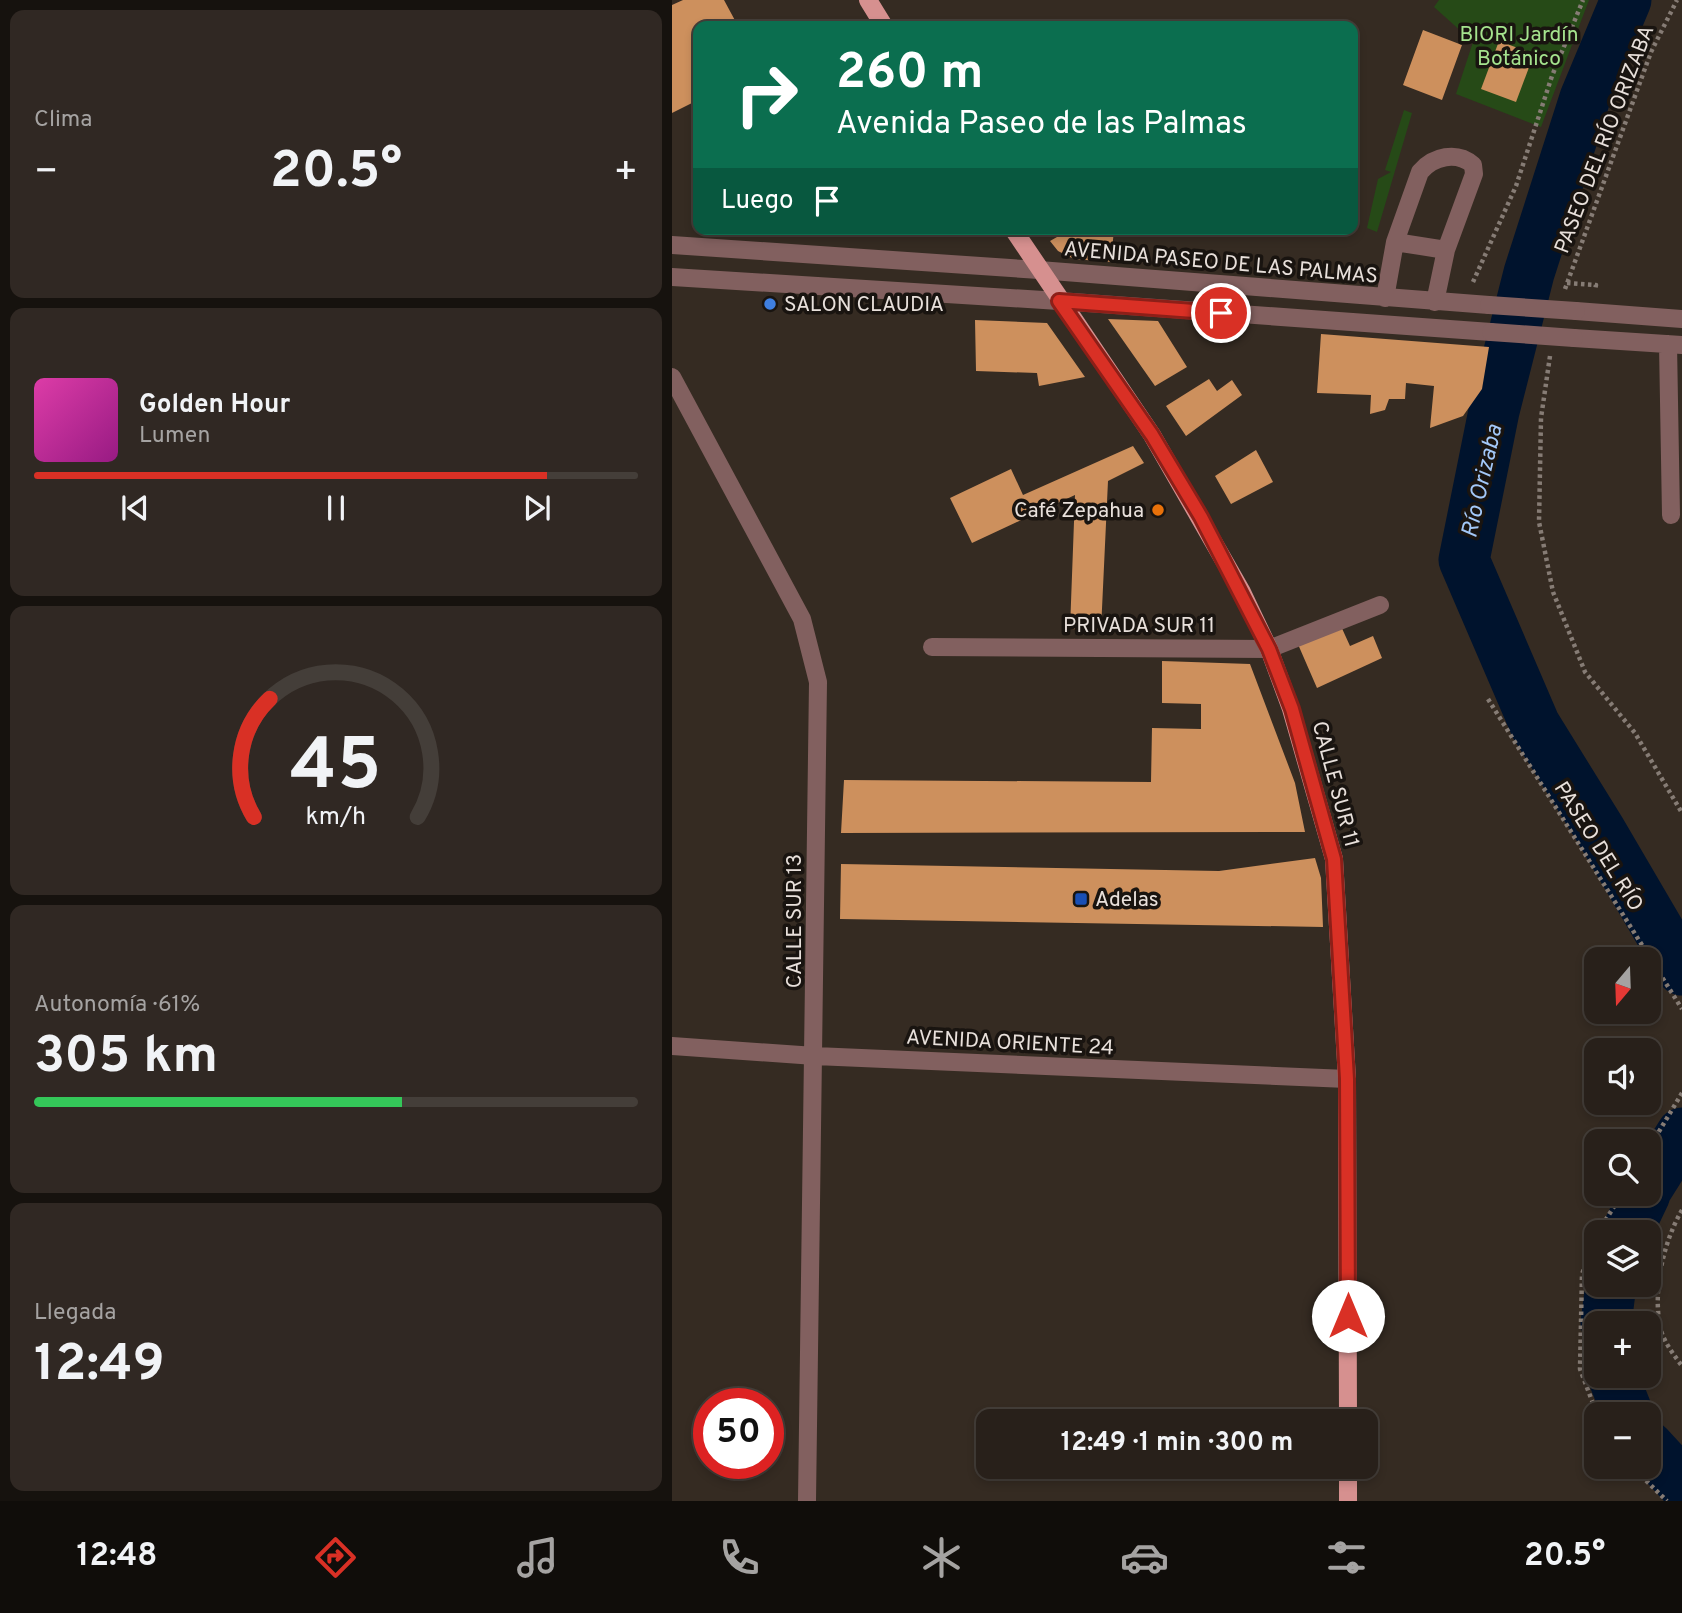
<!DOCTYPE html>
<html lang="es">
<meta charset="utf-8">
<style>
:root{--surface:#28201a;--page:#302823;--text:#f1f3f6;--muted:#a5a3a2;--line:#443e39;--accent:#d93025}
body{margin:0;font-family:Overpass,sans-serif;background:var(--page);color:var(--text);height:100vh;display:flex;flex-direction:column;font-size:26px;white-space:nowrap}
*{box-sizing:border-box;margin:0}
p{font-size:23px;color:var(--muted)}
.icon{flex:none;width:38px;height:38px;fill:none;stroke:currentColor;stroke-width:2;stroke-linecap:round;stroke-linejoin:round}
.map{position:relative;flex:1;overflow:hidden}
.details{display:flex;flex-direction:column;gap:10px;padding:10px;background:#16120e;width:672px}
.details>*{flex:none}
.top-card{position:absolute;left:21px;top:21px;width:665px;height:214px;border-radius:14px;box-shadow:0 4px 10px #0003,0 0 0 2px var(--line);background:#0b6e4f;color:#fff;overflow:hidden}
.needle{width:46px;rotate:199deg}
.tools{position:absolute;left:912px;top:947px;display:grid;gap:14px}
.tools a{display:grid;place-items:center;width:77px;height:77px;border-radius:14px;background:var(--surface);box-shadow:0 4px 10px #0003,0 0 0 2px var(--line);font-size:35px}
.speed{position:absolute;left:21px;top:1388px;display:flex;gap:14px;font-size:35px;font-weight:700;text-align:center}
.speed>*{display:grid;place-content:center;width:91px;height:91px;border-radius:50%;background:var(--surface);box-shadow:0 4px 10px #0003,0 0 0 2px var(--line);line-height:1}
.speed .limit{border:10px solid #d22;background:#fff;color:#111}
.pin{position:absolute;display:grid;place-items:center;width:60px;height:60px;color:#fff;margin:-30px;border:4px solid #fff;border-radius:50%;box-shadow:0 2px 7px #0007}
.me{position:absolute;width:77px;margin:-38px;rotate:0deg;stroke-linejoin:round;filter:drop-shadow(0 0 5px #0008)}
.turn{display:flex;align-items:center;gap:24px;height:147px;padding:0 28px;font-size:32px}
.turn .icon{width:91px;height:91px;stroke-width:2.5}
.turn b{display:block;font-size:49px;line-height:60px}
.then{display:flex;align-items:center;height:66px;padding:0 28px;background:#0003;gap:14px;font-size:26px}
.big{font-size:52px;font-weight:700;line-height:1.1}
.details .widget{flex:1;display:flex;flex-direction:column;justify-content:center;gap:10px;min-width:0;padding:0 24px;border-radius:14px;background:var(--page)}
.details .dial{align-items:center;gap:0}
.dial svg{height:182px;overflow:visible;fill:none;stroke:var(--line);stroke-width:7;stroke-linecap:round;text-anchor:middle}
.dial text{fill:var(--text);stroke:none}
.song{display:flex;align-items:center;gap:21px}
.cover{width:84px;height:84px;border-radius:10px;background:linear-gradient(135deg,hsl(320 70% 55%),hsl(310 70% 35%))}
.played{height:7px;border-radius:4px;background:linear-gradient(90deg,var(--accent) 85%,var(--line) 85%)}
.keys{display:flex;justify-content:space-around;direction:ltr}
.heat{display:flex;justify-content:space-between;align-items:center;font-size:38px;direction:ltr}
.charge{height:10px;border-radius:5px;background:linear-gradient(90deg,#34c759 61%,var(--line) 0)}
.trip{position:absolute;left:304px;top:1409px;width:402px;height:70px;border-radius:14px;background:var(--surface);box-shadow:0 4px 10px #0003,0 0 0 2px var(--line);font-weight:700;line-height:70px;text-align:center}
.menu{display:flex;height:112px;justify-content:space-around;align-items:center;background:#100d0a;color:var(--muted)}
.menu .icon{width:49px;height:49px}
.menu .active{color:var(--accent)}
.menu b{font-size:32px;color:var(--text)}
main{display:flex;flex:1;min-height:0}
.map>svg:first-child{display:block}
.green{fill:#264a17}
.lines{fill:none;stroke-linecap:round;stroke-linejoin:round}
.river{stroke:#00132d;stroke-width:51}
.building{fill:#cd905d}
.path{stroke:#867c75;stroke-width:4.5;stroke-dasharray:3.5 3.5;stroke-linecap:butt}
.minor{stroke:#82605f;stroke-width:18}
.major{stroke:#d6908f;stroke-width:18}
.minor-bridge{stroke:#82605f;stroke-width:18}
.route-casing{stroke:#8d1f18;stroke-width:18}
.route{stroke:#d93025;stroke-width:12}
.shop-dot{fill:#3f7fe0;stroke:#191410;stroke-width:2.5}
.food-dot{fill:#e8710a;stroke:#191410;stroke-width:2.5}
.transit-dot{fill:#1a4fb4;stroke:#191410;stroke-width:2.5}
.labels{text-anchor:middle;stroke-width:7;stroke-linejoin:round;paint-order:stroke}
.park-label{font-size:21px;fill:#a5e38e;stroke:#191410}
.street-label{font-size:21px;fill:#e8e0db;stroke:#191410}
.poi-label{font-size:21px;fill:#e8e0db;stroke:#191410;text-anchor:start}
.water-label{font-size:23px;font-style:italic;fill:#a3c8f8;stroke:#191410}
</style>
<main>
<section class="details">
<div class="widget"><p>Clima</p>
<div class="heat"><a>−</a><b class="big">20.5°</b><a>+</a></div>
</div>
<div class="widget">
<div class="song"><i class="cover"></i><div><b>Golden Hour</b><p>Lumen</p></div></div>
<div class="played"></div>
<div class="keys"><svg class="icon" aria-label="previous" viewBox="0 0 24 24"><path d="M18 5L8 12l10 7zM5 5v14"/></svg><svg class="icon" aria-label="pause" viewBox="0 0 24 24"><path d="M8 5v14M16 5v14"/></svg><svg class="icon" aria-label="next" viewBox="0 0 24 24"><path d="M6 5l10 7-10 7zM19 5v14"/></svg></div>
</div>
<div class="widget dial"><svg viewBox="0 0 100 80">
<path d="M14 69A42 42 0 1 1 86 69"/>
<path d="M14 69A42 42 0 0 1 21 17" stroke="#d93025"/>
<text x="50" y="56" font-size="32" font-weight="700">45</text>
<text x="50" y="72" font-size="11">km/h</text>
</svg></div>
<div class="widget"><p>Autonomía · 61%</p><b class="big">305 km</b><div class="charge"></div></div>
<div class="widget"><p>Llegada</p><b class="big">12:49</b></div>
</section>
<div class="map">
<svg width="1010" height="1501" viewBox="0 0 1010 1501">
<rect width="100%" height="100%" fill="#352b22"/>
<!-- green -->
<path class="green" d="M767,0H917L869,127L784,94L801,42L762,7Z
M732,110L740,113L705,232L695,228L706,179L719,172L713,170Z"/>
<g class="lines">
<!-- river -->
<path class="river" d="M954,0L913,98L857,273L822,411L792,560L863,725L928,830L1010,970
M976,1187L1010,1133
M955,1232L973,1194
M934,1323L939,1284
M941,1376L956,1414
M976,1446L1010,1483"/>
</g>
<!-- building -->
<path class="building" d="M11,0H52L66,26H26V100L0,113V5Z
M751,30L790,45L770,100L731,85Z
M827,41L862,54L844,102L809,89Z
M399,229H442L439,262L402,259L386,251L378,241Z
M436,319L486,321L515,367L483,386Z
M303,320L375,323L413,377L367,386L365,373L304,371Z
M649,334L817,347L810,389L791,416L758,428L762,386L734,383L733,399H717L713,410L698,414L699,395L645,393Z
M537,379L545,391L560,380L570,395L514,436L494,406Z
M461,446L472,463L436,481L429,630L398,629L403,495L300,543L278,498L339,469L351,495Z
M584,450L601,482L559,504L543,476Z
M668,624L678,646L701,636L710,658L645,688L625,642Z
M490,661L578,664L623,783L633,832L169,833L172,780L479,782L480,728L529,729V704L490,703Z
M643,858L649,878L651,927L168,919L169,864L547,871Z"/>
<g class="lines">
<!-- path -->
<path class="path" d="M801,282L844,186L880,76L911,0
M895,283L924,285L923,290
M893,289L979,52L1005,0
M878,356L869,418L867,522L881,592L913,672L963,733L1010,813
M816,699L1010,1009
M976,1150L1010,1093
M1010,1210C991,1243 981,1289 988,1327C991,1341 1002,1355 1010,1366
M926,1232L950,1194
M924,1237L910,1274L908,1369L925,1414
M959,1466L995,1501"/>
<!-- minor -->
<path class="minor" d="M723,242L774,250
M0,245L367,270L817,305
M0,277L387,301L819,332
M713,298L723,242L748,172C761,156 785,151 801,165L802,174L774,250L763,302
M904,311L1010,319
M902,338L1010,345
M996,344L999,515
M0,377L130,619L146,682L135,1501
M260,647L597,649L708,605
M0,1046L143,1056L675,1079"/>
<!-- major -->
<path class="major" d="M196,0L212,26
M341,229L480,435L570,592L597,649L619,709L662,859L675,1079L676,1421
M676,1466V1501"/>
<!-- minor-bridge -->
<path class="minor-bridge" d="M817,305L904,311
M819,332L902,338"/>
</g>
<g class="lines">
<defs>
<path id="route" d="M549,313L387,301L480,435L529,517L597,649L620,709L662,859L675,1079L676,1316"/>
</defs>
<!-- route casing -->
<use href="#route" class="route-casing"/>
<!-- route -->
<use href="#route" class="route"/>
</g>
<!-- markers -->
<circle class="shop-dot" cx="98" cy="304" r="7"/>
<circle class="food-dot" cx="486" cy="510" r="7"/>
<rect class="transit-dot" x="402" y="892" width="14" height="14" rx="3.5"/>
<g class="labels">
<!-- park labels -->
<g class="park-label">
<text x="847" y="41">BIORI Jardín<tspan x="847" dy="24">Botánico</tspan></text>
</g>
<!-- street labels -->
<g class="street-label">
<text transform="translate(932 139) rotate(-69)" y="7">PASEO DEL RÍO ORIZABA</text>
<text transform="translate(549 262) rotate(5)" y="7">AVENIDA PASEO DE LAS PALMAS</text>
<text x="467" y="632">PRIVADA SUR 11</text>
<text transform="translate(664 784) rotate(75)" y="7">CALLE SUR 11</text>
<text transform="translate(927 846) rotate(58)" y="7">PASEO DEL RÍO</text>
<text transform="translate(122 921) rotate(-90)" y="7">CALLE SUR 13</text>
<text transform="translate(338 1042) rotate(3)" y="7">AVENIDA ORIENTE 24</text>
</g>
<!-- poi labels -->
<g class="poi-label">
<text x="112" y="311">SALON CLAUDIA</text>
<text x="472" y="517" text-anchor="end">Café Zepahua</text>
<text x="423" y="906">Adelas</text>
</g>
<!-- water labels -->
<g class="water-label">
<text transform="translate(809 481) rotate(-77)" y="8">Río Orizaba</text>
</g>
</g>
</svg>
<div class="tools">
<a><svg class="needle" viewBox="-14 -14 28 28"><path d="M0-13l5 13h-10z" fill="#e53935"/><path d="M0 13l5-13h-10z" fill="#a5a3a2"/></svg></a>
<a><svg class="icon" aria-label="sound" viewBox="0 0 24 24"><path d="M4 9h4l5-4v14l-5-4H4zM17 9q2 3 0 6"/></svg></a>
<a><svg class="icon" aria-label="search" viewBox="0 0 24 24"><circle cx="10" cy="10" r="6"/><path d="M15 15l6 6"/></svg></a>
<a><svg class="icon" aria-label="layers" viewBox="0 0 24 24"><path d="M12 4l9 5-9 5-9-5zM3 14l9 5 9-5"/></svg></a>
<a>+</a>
<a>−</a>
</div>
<div class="speed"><div class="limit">50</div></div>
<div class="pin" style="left:549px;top:313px;background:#d93025"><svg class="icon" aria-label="arrive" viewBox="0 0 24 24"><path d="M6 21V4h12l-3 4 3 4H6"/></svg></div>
<svg class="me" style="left:676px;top:1316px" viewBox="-20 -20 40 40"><circle r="19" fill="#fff"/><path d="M0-13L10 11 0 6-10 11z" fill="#d93025"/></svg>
<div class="trip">12:49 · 1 min · 300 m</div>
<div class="top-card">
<div class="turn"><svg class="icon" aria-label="right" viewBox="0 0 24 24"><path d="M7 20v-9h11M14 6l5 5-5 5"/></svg><div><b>260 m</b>Avenida Paseo de las Palmas</div></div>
<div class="then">Luego<svg class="icon" aria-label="arrive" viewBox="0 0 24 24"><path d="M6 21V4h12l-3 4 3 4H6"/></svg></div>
</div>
</div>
</main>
<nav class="menu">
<b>12:48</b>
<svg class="icon active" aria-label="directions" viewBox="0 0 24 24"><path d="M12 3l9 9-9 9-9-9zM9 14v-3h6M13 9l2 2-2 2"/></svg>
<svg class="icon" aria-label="music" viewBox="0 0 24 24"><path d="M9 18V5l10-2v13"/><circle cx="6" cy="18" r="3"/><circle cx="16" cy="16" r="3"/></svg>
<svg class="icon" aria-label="phone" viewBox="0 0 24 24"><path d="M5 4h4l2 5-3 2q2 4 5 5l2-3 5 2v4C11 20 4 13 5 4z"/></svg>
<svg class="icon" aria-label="climate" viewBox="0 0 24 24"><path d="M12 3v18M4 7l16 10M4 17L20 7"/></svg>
<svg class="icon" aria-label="car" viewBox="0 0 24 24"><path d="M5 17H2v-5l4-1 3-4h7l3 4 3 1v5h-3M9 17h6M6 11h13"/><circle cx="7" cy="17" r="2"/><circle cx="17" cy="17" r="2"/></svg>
<svg class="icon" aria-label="filters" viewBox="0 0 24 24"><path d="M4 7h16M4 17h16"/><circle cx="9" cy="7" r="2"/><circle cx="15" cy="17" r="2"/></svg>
<b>20.5°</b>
</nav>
